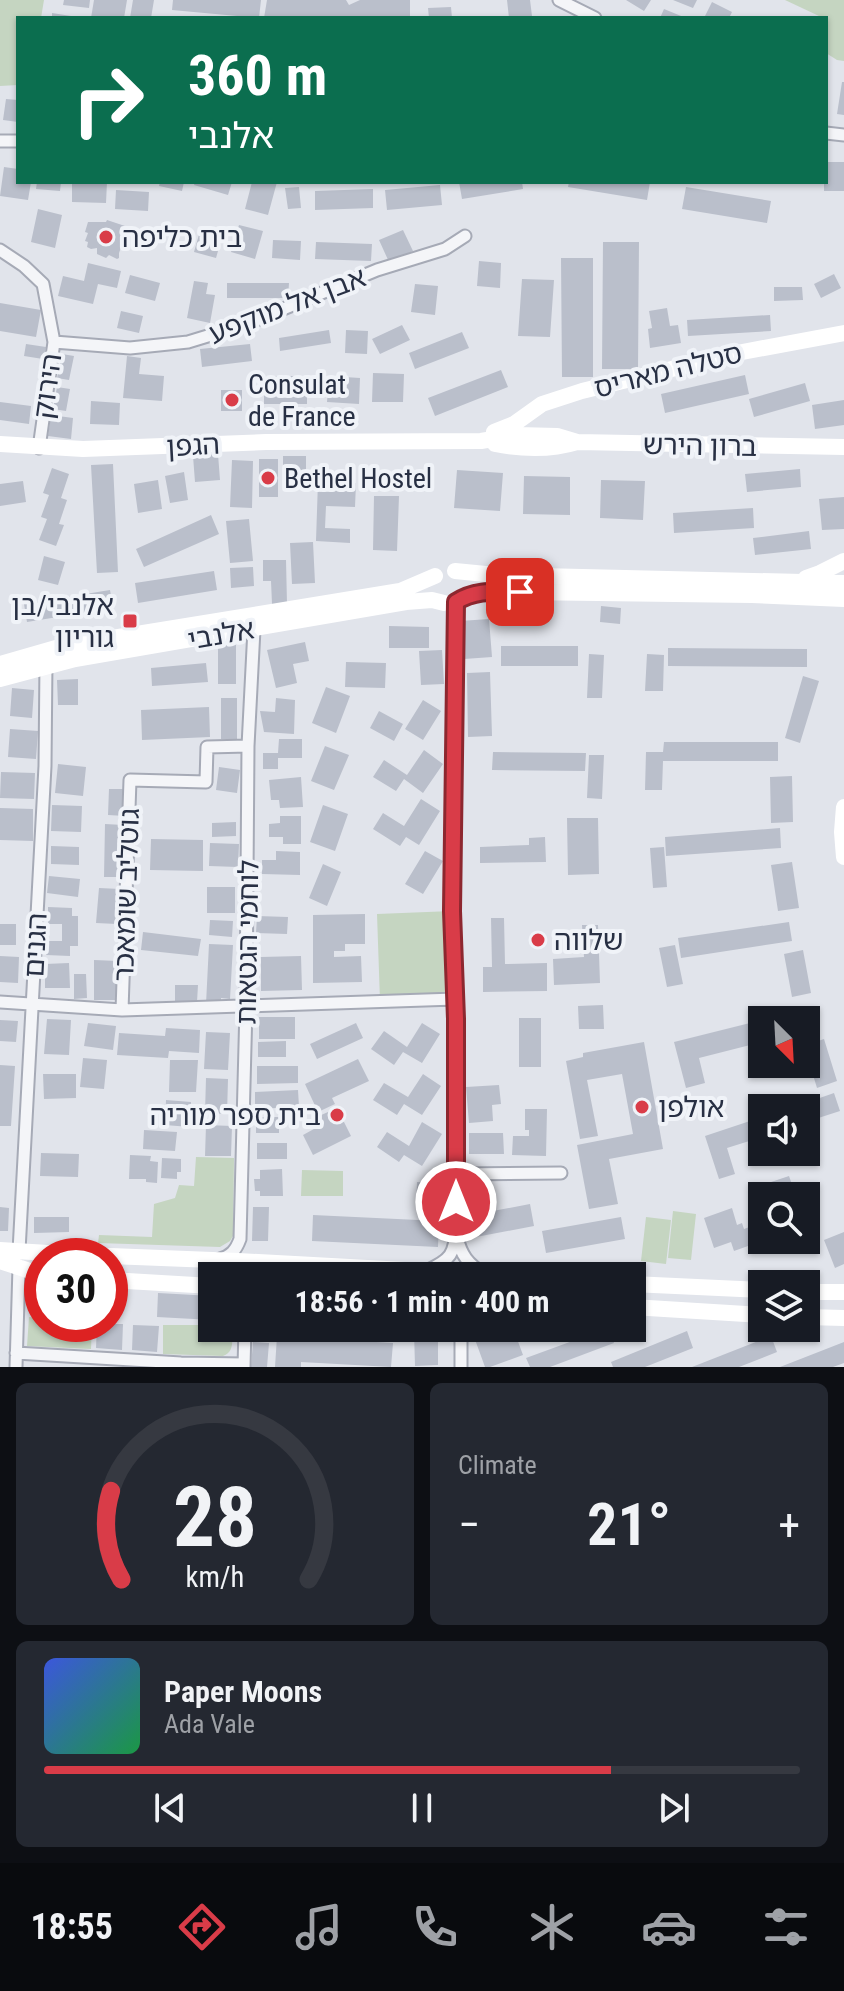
<!DOCTYPE html>
<meta charset="utf-8">
<style>
:root{--surface:#171b24;--page:#242831;--text:#f1f3f6;--muted:#9ea1a6;--line:#363941;--accent:#d93c48}
body{margin:0;font-family:"Roboto Condensed","Noto Sans Hebrew",sans-serif;background:var(--page);color:var(--text);height:100vh;display:flex;flex-direction:column;font-size:30px;white-space:nowrap}
*{box-sizing:border-box;margin:0}
p{font-size:26px;color:var(--muted)}
.icon{flex:none;width:44px;height:44px;fill:none;stroke:currentColor;stroke-width:2;stroke-linecap:round;stroke-linejoin:round}
.map{position:relative;height:1367px;overflow:hidden}
.details{display:flex;flex-direction:column;gap:16px;padding:16px;background:#0d0f14;flex:1}
.details>*{flex:none}
.hud{position:absolute;left:16px;top:16px;width:812px;height:168px;border-radius:0px;box-shadow:0 2px 6px #0004;background:#0b6e4f;color:#fff;overflow:hidden}
.needle{width:52px;rotate:156deg}
.fabs{position:absolute;left:748px;top:1006px;display:grid;gap:16px}
.fabs a{display:grid;place-items:center;width:72px;height:72px;border-radius:0px;background:var(--surface);box-shadow:0 2px 6px #0004;font-size:40px}
.speed{position:absolute;left:24px;top:1238px;display:flex;gap:16px;font-size:40px;font-weight:700;text-align:center}
.speed>*{display:grid;place-content:center;width:104px;height:104px;border-radius:50%;background:var(--surface);box-shadow:0 2px 6px #0004;line-height:1}
.speed .limit{border:12px solid #d22;background:#fff;color:#111}
.pin{position:absolute;display:grid;place-items:center;width:68px;height:68px;color:#fff;margin:-34px;border-radius:16px;box-shadow:0 4px 12px #0006}
.me{position:absolute;width:88px;margin:-44px;rotate:0deg;stroke-linejoin:round;filter:drop-shadow(0 0 6px #0008)}
.turn{display:flex;align-items:center;gap:28px;height:168px;padding:0 40px;font-size:36px}
.turn .icon{width:104px;height:104px;stroke-width:2.5}
.turn b{display:block;font-size:56px;line-height:68px}
.big{font-size:60px;font-weight:700;line-height:1.1}
.details .card{flex:1;display:flex;flex-direction:column;justify-content:center;gap:12px;min-width:0;padding:0 28px;border-radius:12px;background:var(--page)}
.details .dial{align-items:center;gap:0}
.dial svg{height:208px;overflow:visible;fill:none;stroke:var(--line);stroke-width:7;stroke-linecap:round;text-anchor:middle}
.dial text{fill:var(--text);stroke:none}
.song{display:flex;align-items:center;gap:24px}
.cover{width:96px;height:96px;border-radius:12px;background:linear-gradient(135deg,hsl(230 70% 55%),hsl(140 70% 35%))}
.played{height:8px;border-radius:4px;background:linear-gradient(90deg,var(--accent) 75%,var(--line) 75%)}
.keys{display:flex;justify-content:space-around;direction:ltr}
.heat{display:flex;justify-content:space-between;align-items:center;font-size:44px;direction:ltr}
.details .tiles{flex:1;display:grid;gap:16px;grid-template-columns:1fr 1fr}
.card:last-child{grid-column:span 2}
.trip{position:absolute;left:198px;top:1262px;width:448px;height:80px;border-radius:0px;background:var(--surface);box-shadow:0 2px 6px #0004;font-weight:700;line-height:80px;text-align:center}
.tabs{display:flex;height:128px;justify-content:space-around;align-items:center;background:#090b0e;color:var(--muted)}
.tabs .icon{width:56px;height:56px}
.tabs .current{color:var(--accent)}
.tabs b{font-size:36px;color:var(--text)}
.map>svg:first-child{display:block}
.green{fill:#c5d5c1}
.building{fill:#babfcb}
.lines{fill:none;stroke-linecap:round;stroke-linejoin:round}
.street-casing{stroke:#a6aab6;stroke-width:15}
.street{stroke:#f4f5f8;stroke-width:11}
.secondary{stroke:#fff;stroke-width:16}
.route-casing{stroke:#8d272f;stroke-width:20}
.route{stroke:#d93c48;stroke-width:14}
.poi-dot{fill:#d93c48;stroke:#f0f3f8;stroke-width:3}
.labels{text-anchor:middle;stroke-width:8;stroke-linejoin:round;paint-order:stroke}
.poi-label{font-size:28px;fill:#283044;stroke:#f0f3f8;text-anchor:start}
.street-label{font-size:28px;fill:#283044;stroke:#f0f3f8}
</style>
<div class="map">
<svg width="844" height="1367" viewBox="0 0 844 1367">
<rect width="100%" height="100%" fill="#e1e4eb"/>
<!-- green -->
<path class="green" d="M0,0H44L41,18H18V85L0,86Z
M785,0H844V61L837,60L826,53V18H818L819,16Z
M452,911L455,999L380,1001L377,914Z
M196,1157L234,1158L233,1236L230,1241L220,1247L98,1243L99,1235L152,1237L154,1204L175,1198L179,1185L194,1186Z
M302,1170L343,1171V1196H301Z
M673,1211L696,1214L691,1260L668,1258Z
M646,1217L671,1220L666,1264L641,1261Z
M29,1317L42,1318V1324H92L91,1349L27,1346Z
M163,1325H212V1328H232C232,1339 235,1352 223,1356L163,1354Z"/>
<!-- building -->
<path class="building" d="M64,0H90L89,8L63,5Z
M94,0H127L124,18H91Z
M133,0H154L151,18H130Z
M173,0H261L259,18L172,10Z
M267,0H346L349,5L360,0H410V18H264Z
M507,0H530L532,16L509,18Z
M626,0H651L644,11Z
M673,0H697L693,8Z
M712,2L732,12L729,18H704Z
M451,7L452,18H429L428,8Z
M664,9L686,18H660Z
M52,13L71,16V18H52Z
M842,82H844V115L837,114Z
M6,99L18,100V122L3,120Z
M826,162H844V191H824V182H826Z
M4,167L18,169V182H31L28,200L0,196Z
M37,182H61L60,191L36,189Z
M72,182H107L106,203L72,202Z
M160,182H184L182,191L159,186Z
M195,182H232L228,195L194,185Z
M252,182H277L268,215L245,209Z
M459,182H522L523,189L462,199Z
M569,182H650L647,200L568,187Z
M440,185L442,205L387,210L385,190Z
M299,187L301,208L288,209L285,188Z
M686,187L771,201L767,223L682,209Z
M373,189V208L315,210V191Z
M116,190L149,192L148,211L115,209Z
M38,209L62,215L55,248L31,242Z
M107,220L128,227L119,253V258L117,259L109,255L106,258L97,254V248L91,249L87,247L88,242L85,241L88,233L85,232L88,222H106Z
M239,225L263,231L255,259L231,252Z
M403,230L413,251L389,262L379,240Z
M200,231L222,237L216,258L194,252Z
M273,240L301,241L300,260L272,258Z
M316,242L372,244L371,261L315,259Z
M603,242H639L638,369H602Z
M561,258H593V377H562Z
M479,261L501,263L500,288L477,286Z
M88,263L121,271L117,288L98,284L93,304L58,296L63,276L84,281Z
M834,274L841,288L821,298L814,284Z
M130,275L160,283L155,301L125,293Z
M522,279L554,280L550,337L518,336Z
M194,281L208,283L206,294L215,295L210,323L187,318Z
M227,283H289L288,298H227Z
M415,284L438,286L435,315L411,312Z
M774,287H802L803,300L774,301Z
M0,303L41,310L36,337L0,331Z
M667,308L670,326L678,325L681,343L650,348L648,329L652,328L649,311Z
M121,311L143,316L139,333L117,328Z
M770,315L771,331L688,336L687,320Z
M402,325L410,340L380,354L372,339Z
M329,330L331,343L280,351L279,338Z
M346,330L368,331L367,354L345,353Z
M462,332L469,348L415,369L409,353Z
M26,344L46,347L43,359L24,356Z
M250,344L252,361L202,367L200,349Z
M62,354L74,356L69,380L57,378Z
M127,356L141,358L139,374L164,376L162,401L123,398Z
M501,370L508,387L435,416L428,398Z
M373,373L404,374L403,402H372Z
M745,375L749,394L665,413L661,394Z
M264,376H307V404H264Z
M329,376L360,378L359,404L327,402Z
M805,383L810,401L754,417L749,399Z
M57,387L70,389L66,411L53,409Z
M221,390H242V411H221Z
M844,400V425L815,429L812,405Z
M91,401L120,403L119,425L90,424Z
M0,402L31,406L29,424L0,420Z
M51,415L73,418L71,439L48,436Z
M218,454L220,480L195,482L193,456Z
M283,456H306V483L283,484Z
M259,459H278V497H259Z
M232,460L253,461L252,508L230,507Z
M113,464L118,572L97,573L91,465Z
M52,468L69,474L61,498L67,500L59,524L64,525L56,546L39,540L47,519L41,517L49,495L43,493Z
M800,469L801,487L747,492L745,474Z
M457,470L503,473L500,511L454,508Z
M184,472L188,500L170,503L165,476Z
M524,476L570,477V515L523,514Z
M158,480L162,509L138,513L134,484Z
M601,480L645,481L643,520L600,518Z
M23,481L26,502L0,506V484Z
M318,481L356,483L355,507L326,506L325,528L350,529V543L316,541Z
M374,496H399L397,551L373,550Z
M844,497V529L822,530L819,499Z
M753,508L754,528L674,533L673,513Z
M211,515L219,534L144,567L136,549Z
M249,519L253,561L230,563L226,521Z
M809,531L811,549L755,555L753,538Z
M313,542L315,583L292,584L290,543Z
M44,556L65,562L58,585L38,580Z
M263,560H286L287,604H272L271,581H263Z
M253,567L254,586L231,588L230,568Z
M214,571L217,590L138,603L135,583Z
M110,590L113,608L27,622L24,604Z
M601,606L621,608L620,624L600,622Z
M489,619L492,657L464,659L460,621Z
M389,626L429,627V648H389Z
M305,642L309,661L293,664L297,683L276,688L267,650Z
M218,645H236V684H218Z
M501,646H578V666H501Z
M668,648L807,649V667L668,666Z
M442,650L444,684L421,685L419,651Z
M589,654L604,655L602,698H587Z
M647,654L664,655L663,691H645Z
M346,662L386,663L385,688L345,687Z
M206,663L208,682L152,686L151,668Z
M490,672L492,736L468,737L467,673Z
M803,676L819,681L800,743L785,738Z
M78,679V705H58L57,680Z
M326,687L350,696L336,733L312,723Z
M12,688L34,690L32,718L10,716Z
M221,698H237V739H221Z
M276,698L295,700L294,734L264,732L260,711L275,712Z
M423,700L441,711L423,740L405,729Z
M209,707L210,737L142,740L141,710Z
M379,711L403,724L394,741L370,728Z
M10,729L38,731L36,759L8,757Z
M279,739H302V758H278V769H263V753H278Z
M664,742H778V761H663L662,790H645L646,752H663Z
M325,746L349,755L334,790L311,781Z
M424,750L443,764L423,793L404,779L396,791L373,777L384,760L407,775Z
M493,752L586,753L585,771L492,770Z
M589,755H604L602,799L587,798Z
M58,764L86,767L83,796L55,793Z
M219,767L240,770L237,793L216,790Z
M1,772L35,773L34,799L0,798Z
M792,776L793,822L771,823L770,777Z
M301,777L303,807L280,808L279,800H271L269,780Z
M109,789H126L125,816L108,815Z
M421,799L440,811L419,845L406,837L400,846L373,829L383,813L404,826Z
M52,805L82,806L81,832L51,831Z
M323,805L348,814L335,851L310,842Z
M0,808L33,809V841L0,840Z
M280,816H301V844H283V837H269V824L280,823Z
M567,818H598L599,874L568,875Z
M236,822V836L212,837V823Z
M105,824L123,825V877H104Z
M780,828L781,848L666,856L665,837Z
M545,837L546,862L480,863V847L529,845V838Z
M151,839L203,840V871L150,870Z
M210,843L239,844L238,867L209,866Z
M51,846L79,847V865L51,864Z
M664,847L667,887L653,888L650,848Z
M276,851L300,852V875L262,874V860H276Z
M425,851L443,861L423,894L405,884Z
M792,862L799,908L778,911L771,865Z
M323,864L341,872L327,906L309,898Z
M49,876L80,879L78,897L47,893Z
M207,887H235V913H207Z
M99,888L120,889L117,924L96,923Z
M48,907L72,908V916H78V946H70V956L46,955V941H62V924H48Z
M365,914V944H345V951H334V957L361,956L362,982L313,983V915Z
M257,916L288,917L287,934L256,933Z
M491,918H504L505,964L547,963V991L483,992V967H492Z
M210,920L233,921L232,937L209,935Z
M789,922L792,941L681,958L678,938Z
M0,924H16V945H0Z
M582,925H598L600,983L554,985L553,959L584,957Z
M143,932L201,939L198,956L141,950Z
M209,944L233,945L230,999L221,998V1005L206,1004Z
M675,945L683,984L667,987L659,948Z
M803,950L811,993L792,997L784,954Z
M0,956L19,957L18,983L0,982Z
M301,956L302,990L261,991V957Z
M94,960L118,961V1000H94Z
M69,963L70,988H45V964Z
M74,974H86L87,998L74,999Z
M175,985H198L197,1002H175Z
M603,1005L604,1029H579L578,1006Z
M805,1009L810,1030L806,1031V1020H766Z
M259,1017H295V1039H259Z
M519,1018H541V1067H519Z
M47,1019L71,1020L69,1055L44,1054Z
M0,1020L18,1021L16,1042L0,1041Z
M762,1020V1042L699,1058L705,1083L686,1088L674,1042Z
M88,1023L116,1026L113,1050L84,1046Z
M356,1023L363,1038L317,1059L310,1044Z
M422,1023L440,1034L422,1063L403,1052L394,1065L371,1049L384,1031L407,1047Z
M166,1028L200,1030L199,1053L169,1051L168,1058L117,1055L119,1033L165,1036Z
M206,1032L230,1033L228,1070L204,1069Z
M824,1039L837,1081L817,1088L806,1052V1045Z
M286,1041V1057H258V1042Z
M644,1042L663,1149L609,1159L618,1204L589,1209L577,1145L633,1134L622,1074L587,1080L598,1136L580,1139L566,1061L583,1057V1053Z
M83,1058L107,1060L104,1089L80,1087Z
M358,1059L369,1081L332,1098L335,1104L318,1112L305,1084Z
M170,1060H198L196,1092H169Z
M0,1065L15,1066L11,1126H0Z
M257,1066H298V1083L257,1084Z
M43,1074H76V1098L44,1099Z
M423,1074L441,1086L422,1115L404,1104L397,1115L373,1100L384,1083L408,1097Z
M206,1078L228,1079L227,1114L205,1113Z
M499,1085L501,1104L492,1105L493,1121L469,1123L466,1087Z
M298,1090L299,1107L255,1109V1092Z
M834,1093L840,1111L806,1122V1108H791Z
M166,1100L191,1102L190,1127L165,1125Z
M337,1108L351,1136L313,1155L303,1135L323,1124L319,1116Z
M525,1109H547L546,1156L512,1155L513,1136H529V1130H525Z
M256,1117H279V1133H256Z
M762,1117V1137L727,1148L735,1174L719,1179L705,1136Z
M422,1122L442,1134L422,1166L404,1155L399,1162L377,1147L387,1132L409,1146Z
M206,1125L232,1126L231,1156H205Z
M144,1130L177,1132L175,1151L143,1149Z
M469,1133H503L504,1154H469Z
M257,1143H287V1159H257Z
M41,1153L79,1154L78,1177L40,1176Z
M130,1155L151,1156L150,1161L158,1162L157,1183L146,1182V1179H129Z
M162,1158L181,1159V1172H177V1179L161,1178Z
M282,1169L283,1196H260V1191H255L254,1179H260V1170Z
M789,1176L796,1196H762V1204L756,1187Z
M417,1182L435,1183L434,1212L416,1211Z
M530,1204L534,1226L476,1237L472,1215Z
M0,1207L9,1208L8,1231H0Z
M253,1207H269L268,1241H252Z
M732,1208L737,1225L742,1223L744,1229L758,1224L762,1241L734,1251L731,1242L714,1248L704,1218Z
M313,1215L439,1221L438,1247L312,1241Z
M34,1217H69V1232L34,1233Z
M621,1217L625,1239L546,1253L542,1231Z
M844,1232V1264L835,1268L824,1240Z
M158,1293L212,1296V1320L157,1317Z
M97,1324H123L122,1350L96,1348Z
M133,1325L159,1326L157,1352L132,1350Z
M491,1328H513L523,1355L490,1367H485L473,1334Z
M608,1328L614,1343L550,1367H530L526,1358Z
M414,1331H438V1365L415,1366Z
M687,1331L693,1348L645,1367H613L611,1362Z
M277,1336L393,1343L391,1367L301,1362V1367H275Z
M771,1336L777,1352L739,1367H692Z
M253,1342L269,1343L267,1367H251Z
M844,1342V1363L833,1367H780Z"/>
<g class="lines">
<defs>
<path id="street" d="M559,0L595,18
M826,133L844,135
M0,141H18
M0,250L24,266L43,284L54,342L39,448
M54,342L130,348L188,342L247,324L377,270L445,249L465,236
M0,1002L122,1010L455,999
M122,1010L130,780L206,782L207,747L248,746
M457,1174L561,1173
M457,1237C461,1255 468,1264 484,1274
M19,1251L45,766L46,662
M220,1259C231,1256 236,1250 240,1239L246,1007L248,746L254,629L257,623
M428,1270C450,1260 455,1254 456,1229V1040L452,911L456,602
M16,1353L181,1363L244,1364
M16,1367L19,1267
M244,1367L245,1328
M461,1367V1328"/>
</defs>
<!-- street casing -->
<use href="#street" class="street-casing"/>
<!-- street -->
<use href="#street" class="street"/>
<!-- secondary -->
<path class="secondary" d="M494,432L514,424L542,404L582,391L737,353L844,333
M0,444L83,449L266,442L481,441L517,435L557,436L577,442
M495,444C522,449 551,450 577,442L844,447
M455,571L496,575L844,583
M806,578L820,573L844,561
M459,599L477,592H520L752,595L844,599
M0,664L63,646L400,591L435,576
M0,679L75,659L406,602L432,600L444,603
M844,807L842,832L844,857
M0,1250L96,1256
M110,1256L238,1261L514,1276
M0,1261L42,1275
M110,1280L212,1286
M632,1284L762,1290
M806,1292H844
M632,1307L762,1315
M806,1317L844,1318"/>
</g>
<g class="lines">
<defs>
<path id="route" d="M456,1202V1019L452,911L456,602C476,589 497,592 520,592"/>
</defs>
<!-- route casing -->
<use href="#route" class="route-casing"/>
<!-- route -->
<use href="#route" class="route"/>
</g>
<!-- markers -->
<g class="poi-dot">
<circle cx="106" cy="237" r="8"/>
<circle cx="232" cy="400" r="8"/>
<circle cx="268" cy="478" r="8"/>
<rect x="122" y="613" width="16" height="16" rx="4"/>
<circle cx="538" cy="940" r="8"/>
<circle cx="642" cy="1107" r="8"/>
<circle cx="337" cy="1115" r="8"/>
</g>
<g class="labels">
<!-- poi labels -->
<g class="poi-label">
<text x="122" y="247">בית כליפה</text>
<text x="248" y="394">Consulat<tspan x="248" dy="32">de France</tspan></text>
<text x="284" y="488">Bethel Hostel</text>
<text x="114" y="615" text-anchor="end">אלנבי/בן<tspan x="114" dy="32">גוריון</tspan></text>
<text x="554" y="950">שלווה</text>
<text x="658" y="1117">אולפן</text>
<text x="321" y="1125" text-anchor="end">בית ספר מוריה</text>
</g>
<!-- street labels -->
<g class="street-label">
<text transform="translate(287 305) rotate(-21)" y="10">אבן אל מוקפע</text>
<text transform="translate(668 370) rotate(-14)" y="10">סטלה מאריס</text>
<text transform="translate(47 386) rotate(-82)" y="10">הירוק</text>
<text transform="translate(193 445) rotate(-3)" y="10">הגפן</text>
<text transform="translate(700 445) rotate(1)" y="10">ברון הירש</text>
<text transform="translate(221 634) rotate(-10)" y="10">אלנבי</text>
<text transform="translate(126 895) rotate(-88)" y="10">גוטליב שומאכר</text>
<text transform="translate(247 942) rotate(-89)" y="10">לוחמי הגטאות</text>
<text transform="translate(35 945) rotate(-87)" y="10">הגנים</text>
</g>
</g>
</svg>
<div class="fabs">
<a><svg class="needle" viewBox="-14 -14 28 28"><path d="M0-13l5 13h-10z" fill="#e53935"/><path d="M0 13l5-13h-10z" fill="#9ea1a6"/></svg></a>
<a><svg class="icon" aria-label="sound" viewBox="0 0 24 24"><path d="M4 9h4l5-4v14l-5-4H4zM17 9q2 3 0 6"/></svg></a>
<a><svg class="icon" aria-label="search" viewBox="0 0 24 24"><circle cx="10" cy="10" r="6"/><path d="M15 15l6 6"/></svg></a>
<a><svg class="icon" aria-label="layers" viewBox="0 0 24 24"><path d="M12 4l9 5-9 5-9-5zM3 14l9 5 9-5"/></svg></a>
</div>
<div class="speed"><div class="limit">30</div></div>
<div class="pin" style="left:520px;top:592px;background:#d93025"><svg class="icon" aria-label="arrive" viewBox="0 0 24 24"><path d="M6 21V4h12l-3 4 3 4H6"/></svg></div>
<svg class="me" style="left:456px;top:1202px" viewBox="-20 -20 40 40"><circle r="17" fill="#d93c48" stroke="#fff" stroke-width="3"/><path d="M0-11L8 9 0 5-8 9z" fill="#fff"/></svg>
<div class="trip">18:56 · 1 min · 400 m</div>
<div class="hud">
<div class="turn"><svg class="icon" aria-label="right" viewBox="0 0 24 24"><path d="M7 20v-9h11M14 6l5 5-5 5"/></svg><div><b>360 m</b>אלנבי</div></div>
</div>
</div>
<section class="details">
<div class="tiles">
<div class="card dial"><svg viewBox="0 0 100 80">
<path d="M14 69A42 42 0 1 1 86 69"/>
<path d="M14 69A42 42 0 0 1 10 35" stroke="#d93c48"/>
<text x="50" y="56" font-size="32" font-weight="700">28</text>
<text x="50" y="72" font-size="11">km/h</text>
</svg></div>
<div class="card"><p>Climate</p>
<div class="heat"><a>−</a><b class="big">21°</b><a>+</a></div>
</div>
<div class="card">
<div class="song"><i class="cover"></i><div><b>Paper Moons</b><p>Ada Vale</p></div></div>
<div class="played"></div>
<div class="keys"><svg class="icon" aria-label="previous" viewBox="0 0 24 24"><path d="M18 5L8 12l10 7zM5 5v14"/></svg><svg class="icon" aria-label="pause" viewBox="0 0 24 24"><path d="M8 5v14M16 5v14"/></svg><svg class="icon" aria-label="next" viewBox="0 0 24 24"><path d="M6 5l10 7-10 7zM19 5v14"/></svg></div>
</div>
</div>
</section>
<nav class="tabs">
<b>18:55</b>
<svg class="icon current" aria-label="directions" viewBox="0 0 24 24"><path d="M12 3l9 9-9 9-9-9zM9 14v-3h6M13 9l2 2-2 2"/></svg>
<svg class="icon" aria-label="music" viewBox="0 0 24 24"><path d="M9 18V5l10-2v13"/><circle cx="6" cy="18" r="3"/><circle cx="16" cy="16" r="3"/></svg>
<svg class="icon" aria-label="phone" viewBox="0 0 24 24"><path d="M5 4h4l2 5-3 2q2 4 5 5l2-3 5 2v4C11 20 4 13 5 4z"/></svg>
<svg class="icon" aria-label="climate" viewBox="0 0 24 24"><path d="M12 3v18M4 7l16 10M4 17L20 7"/></svg>
<svg class="icon" aria-label="car" viewBox="0 0 24 24"><path d="M5 17H2v-5l4-1 3-4h7l3 4 3 1v5h-3M9 17h6M6 11h13"/><circle cx="7" cy="17" r="2"/><circle cx="17" cy="17" r="2"/></svg>
<svg class="icon" aria-label="filters" viewBox="0 0 24 24"><path d="M4 7h16M4 17h16"/><circle cx="9" cy="7" r="2"/><circle cx="15" cy="17" r="2"/></svg>
</nav>
